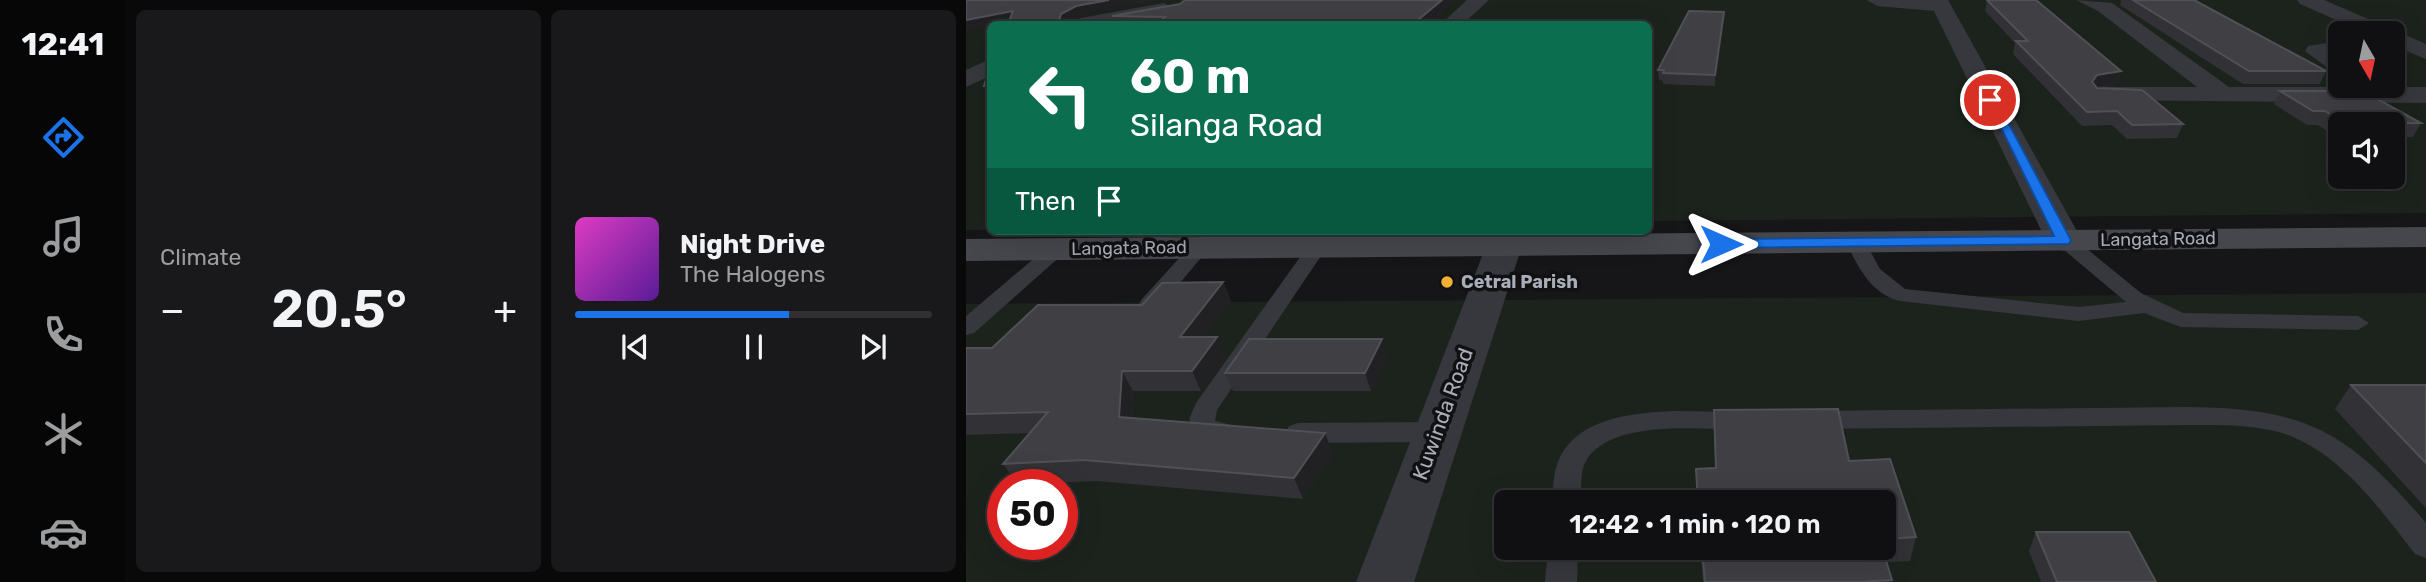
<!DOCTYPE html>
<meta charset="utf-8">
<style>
:root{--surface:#101012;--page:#19191b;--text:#f1f3f6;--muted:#9c9d9f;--line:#303032;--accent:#1a73e8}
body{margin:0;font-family:Rubik,sans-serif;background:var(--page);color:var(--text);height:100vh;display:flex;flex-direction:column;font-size:26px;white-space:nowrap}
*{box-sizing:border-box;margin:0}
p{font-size:23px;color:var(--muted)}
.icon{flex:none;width:38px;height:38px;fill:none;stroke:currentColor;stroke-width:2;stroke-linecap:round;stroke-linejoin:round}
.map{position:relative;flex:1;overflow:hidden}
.sheet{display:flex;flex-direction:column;gap:10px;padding:10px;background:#09090a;width:840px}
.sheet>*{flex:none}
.guide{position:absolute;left:21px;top:21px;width:665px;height:214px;border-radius:10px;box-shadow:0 7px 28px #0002,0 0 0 2px var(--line);background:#0b6e4f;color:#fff;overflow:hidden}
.needle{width:46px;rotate:171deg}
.controls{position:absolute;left:1362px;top:21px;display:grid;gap:14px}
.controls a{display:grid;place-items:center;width:77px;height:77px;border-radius:10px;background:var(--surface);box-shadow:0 7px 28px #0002,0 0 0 2px var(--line);font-size:35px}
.speed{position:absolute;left:21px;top:469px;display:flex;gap:14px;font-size:35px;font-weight:700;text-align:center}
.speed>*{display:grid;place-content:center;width:91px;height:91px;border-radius:50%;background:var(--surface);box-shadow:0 7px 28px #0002,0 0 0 2px var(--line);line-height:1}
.speed .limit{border:10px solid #d22;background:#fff;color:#111}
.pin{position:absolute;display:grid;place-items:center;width:60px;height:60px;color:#fff;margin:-30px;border:4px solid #fff;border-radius:50%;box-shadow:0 2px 7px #0007}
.me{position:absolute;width:77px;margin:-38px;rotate:90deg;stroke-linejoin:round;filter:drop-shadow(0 0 5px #0008)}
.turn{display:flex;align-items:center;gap:24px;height:147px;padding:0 28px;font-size:32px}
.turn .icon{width:91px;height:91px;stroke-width:2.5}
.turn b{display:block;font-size:49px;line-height:60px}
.then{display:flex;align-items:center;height:66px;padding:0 28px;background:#0003;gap:14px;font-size:26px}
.big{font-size:52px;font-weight:600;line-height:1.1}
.sheet .tile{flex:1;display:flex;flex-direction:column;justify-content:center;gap:10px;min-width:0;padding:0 24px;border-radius:10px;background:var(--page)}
.song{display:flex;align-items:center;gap:21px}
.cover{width:84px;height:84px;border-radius:10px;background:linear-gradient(135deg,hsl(310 70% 55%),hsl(270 70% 35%))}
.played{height:7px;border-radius:4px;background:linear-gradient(90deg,var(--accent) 60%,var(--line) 60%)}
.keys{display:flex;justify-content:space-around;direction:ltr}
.heat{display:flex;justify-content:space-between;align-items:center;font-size:38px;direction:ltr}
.sheet .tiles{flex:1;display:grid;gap:10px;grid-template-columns:repeat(2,1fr)}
.trip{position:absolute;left:528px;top:490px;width:402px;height:70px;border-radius:10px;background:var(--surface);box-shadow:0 7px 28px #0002,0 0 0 2px var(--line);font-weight:600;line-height:70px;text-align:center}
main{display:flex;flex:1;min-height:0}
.dock{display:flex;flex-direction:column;width:126px;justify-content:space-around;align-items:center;background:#060607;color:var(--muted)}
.dock .icon{width:49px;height:49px}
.dock .active{color:var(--accent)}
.dock b{font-size:32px;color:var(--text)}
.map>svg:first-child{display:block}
.green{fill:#1c231d;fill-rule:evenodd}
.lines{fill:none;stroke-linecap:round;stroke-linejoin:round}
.lane{fill:#37383d;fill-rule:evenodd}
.street{fill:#37383d;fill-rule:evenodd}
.secondary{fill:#45474d;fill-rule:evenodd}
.wall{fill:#323236}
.shaded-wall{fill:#212124}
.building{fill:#3f3f44;stroke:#4f5156;stroke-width:2}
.route{fill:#1a73e8;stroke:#114b97;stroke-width:2}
.poi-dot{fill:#f2b134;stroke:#111113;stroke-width:2.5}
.labels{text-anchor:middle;stroke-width:7;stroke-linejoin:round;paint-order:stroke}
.street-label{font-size:18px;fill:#a8adb8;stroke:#111113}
.poi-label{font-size:18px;font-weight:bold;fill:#a8adb8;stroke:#111113;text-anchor:start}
.near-street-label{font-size:21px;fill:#a8adb8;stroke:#111113}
</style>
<main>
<nav class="dock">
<b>12:41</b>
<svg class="icon active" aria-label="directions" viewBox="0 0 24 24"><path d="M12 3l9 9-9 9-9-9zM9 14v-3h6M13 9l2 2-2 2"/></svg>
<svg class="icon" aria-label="music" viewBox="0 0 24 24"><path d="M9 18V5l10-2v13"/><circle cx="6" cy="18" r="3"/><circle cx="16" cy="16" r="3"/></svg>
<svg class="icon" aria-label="phone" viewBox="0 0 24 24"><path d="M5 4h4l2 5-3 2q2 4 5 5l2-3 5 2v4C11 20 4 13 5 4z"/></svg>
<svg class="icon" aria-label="climate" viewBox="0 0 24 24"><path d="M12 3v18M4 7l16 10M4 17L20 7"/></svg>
<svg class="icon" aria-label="car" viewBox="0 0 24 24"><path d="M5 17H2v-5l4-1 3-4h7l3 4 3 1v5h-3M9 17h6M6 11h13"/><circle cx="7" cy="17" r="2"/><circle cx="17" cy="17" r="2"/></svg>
</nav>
<section class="sheet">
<div class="tiles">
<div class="tile"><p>Climate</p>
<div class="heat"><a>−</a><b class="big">20.5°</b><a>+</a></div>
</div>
<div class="tile">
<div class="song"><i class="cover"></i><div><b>Night Drive</b><p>The Halogens</p></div></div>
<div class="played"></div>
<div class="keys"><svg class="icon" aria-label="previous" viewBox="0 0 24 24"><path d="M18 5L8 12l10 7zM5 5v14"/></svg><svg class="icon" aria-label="pause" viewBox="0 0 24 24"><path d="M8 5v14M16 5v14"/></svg><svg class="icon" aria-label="next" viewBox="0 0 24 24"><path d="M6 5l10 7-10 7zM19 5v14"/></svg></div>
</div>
</div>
</section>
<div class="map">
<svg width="1460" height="582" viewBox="0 0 1460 582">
<rect width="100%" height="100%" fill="#161618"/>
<!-- green -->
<path class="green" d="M0,0H1460V213L683,221L682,24H24V230H0ZM1374,33H1426V86H1374ZM1374,124H1426V177H1374Z
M1460,293V582H0V304ZM37,485H96V544H37ZM541,502H919V548H541Z"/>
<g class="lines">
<!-- lane -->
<path class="lane" d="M191,231H211L189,252H175L172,248Z
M331,231H349L336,251L329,253L319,247Z
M1098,234L1105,236L1175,293L1217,313L1392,316L1403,323L1392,330L1215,327L1178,313L1113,321L934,301C905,294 892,267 880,242L890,236L897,238L914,269L939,289L1113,307L1160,302L1091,244L1088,240L1091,236Z
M351,241L361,247L251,410L249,421L270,426L274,433L270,440L261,443L230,435L223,419L230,403L344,243Z
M233,242L240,244L243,248L240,252L192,309H176L173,304L176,299L226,244Z
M91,243L101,249L98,253L8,333L0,335V316L84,245Z
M1219,407C1342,408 1381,431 1460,523V558L1449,554C1414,509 1373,451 1316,433C1285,424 1251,425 1219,425L846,429L837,427L833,420L837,413L846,411Z
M707,411L775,412L784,414L788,421L784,428L775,430C735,429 638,418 618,465C614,476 616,490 614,502H586C587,490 587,476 591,465C607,418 666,413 707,411Z
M470,422L479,425L483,432L479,439L470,442L332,443L323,440L319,433L323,426L332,423Z
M582,548H612L611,582H579Z"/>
<!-- street -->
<path class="street" d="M501,0H523L497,24H475Z
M901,0H982L1116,240L1110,247L1098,251L1086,247L1080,240L968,11L911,6Z
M1110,0L1146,3L1263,87H1460V103L1129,100L1125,95L1129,90L1138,87H1231L1132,11Z
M1331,0H1358L1460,44V59L1426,45V33H1400L1334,4Z
M198,3L208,9L205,13L146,24H105L115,18Z
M1374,41V73L1366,71L1339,51L1342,46Z
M24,59V76L0,87V70Z
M538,235L551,238L556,246L448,582H390L520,246L525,238Z"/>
<!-- secondary -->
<path class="secondary" d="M1460,227V247L0,261V239Z"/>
</g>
<!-- wall -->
<path class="wall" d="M219,0H489L460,24H150L146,16L214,4Z
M1021,0L1155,71L1151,84L1131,88L1217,124L1211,138L1161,139L1146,125L1116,126L1047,54L1049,43L1019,11Z
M1155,0H1228L1360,71L1354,84H1277L1154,5Z
M758,12V21L749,86L697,84V81L693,80L692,70Z
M1314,91L1455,123L1447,137L1426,138V124H1374V139L1352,125H1341L1308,104Z
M257,282L265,301L238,337L260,357L235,391H167L166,418L359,433L367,454L337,499L131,481L52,484L37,464L63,433L0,435V348H26Z
M421,357L405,391H267L259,373Z
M1385,385H1460V508L1369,409Z
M748,410L883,461L950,537L944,561L920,562L926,580L925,582H737L734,548H919V502H730V469L749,468Z
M1070,532L1190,582H1075L1063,551Z"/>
<!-- shaded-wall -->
<path class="shaded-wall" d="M143,0H198L115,15L100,24H92L95,14L110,6Z
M476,0H489L460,24H447Z
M47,11L52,20L33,24H24V26L0,31V20Z
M758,12V21L749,86V75Z
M1155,71L1151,84L1127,88L1126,82L1131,75Z
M24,85V97L18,86Z
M257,282L265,301L224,357L214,337Z
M251,337L260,357L235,391L226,371Z
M416,339L421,357L405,391L399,373Z
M156,371L167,391L165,437L153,417Z
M359,433L367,454L337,499L328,478Z"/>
<!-- building -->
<path class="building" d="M0,0H143L110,6L95,14L92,24H42L47,11L0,20Z
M219,0H476L447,24H191L199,17L146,16L214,4Z
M1021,0H1070L1155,71L1131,75L1126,82L1131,88L1176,90L1217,124L1166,125L1151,111L1121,112L1050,41H1062Z
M1167,0H1228L1360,71H1283Z
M723,11L758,12L749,75L697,73L698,70H692Z
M24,68V85L18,86Z
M1314,91H1397L1455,123L1380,124L1359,111H1347Z
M257,282L214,337H251L226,371H156L153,417L359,433L328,478L118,460L37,464L82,412L0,414V348H26L72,305H176L196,283Z
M283,339H416L399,373H259Z
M1385,385H1460V463Z
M872,409L883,461L924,459L950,537L919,539V502H732L730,469L750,468L748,410Z
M1070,532H1163L1190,582H1091Z
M736,548H916L926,580L893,582H739Z"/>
<!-- route -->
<path class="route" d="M1020,97L1030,100L1105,240L1103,244L755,248L747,244L755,239L1088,236Z"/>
<!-- markers -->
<circle class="poi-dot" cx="481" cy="282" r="7"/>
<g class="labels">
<!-- street labels -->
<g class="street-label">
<text transform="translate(1192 239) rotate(-1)" y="6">Langata Road</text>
<text transform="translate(163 248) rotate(-1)" y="6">Langata Road</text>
</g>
<!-- poi labels -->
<g class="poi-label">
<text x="495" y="288">Cetral Parish</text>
</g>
<!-- near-street labels -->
<g class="near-street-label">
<text transform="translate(477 414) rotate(-70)" y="7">Kuwinda Road</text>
</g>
</g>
</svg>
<div class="controls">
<a><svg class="needle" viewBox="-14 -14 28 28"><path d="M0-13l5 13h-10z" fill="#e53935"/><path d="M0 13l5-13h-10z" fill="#9c9d9f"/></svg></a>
<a><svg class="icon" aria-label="sound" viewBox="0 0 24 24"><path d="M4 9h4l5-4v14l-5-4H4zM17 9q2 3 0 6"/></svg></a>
</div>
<div class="speed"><div class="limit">50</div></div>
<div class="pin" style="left:1024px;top:100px;background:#d93025"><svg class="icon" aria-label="arrive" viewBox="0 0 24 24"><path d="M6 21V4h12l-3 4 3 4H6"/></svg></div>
<svg class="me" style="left:755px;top:244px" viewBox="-20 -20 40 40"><path d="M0-17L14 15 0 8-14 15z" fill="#1a73e8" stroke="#fff" stroke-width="4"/></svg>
<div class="trip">12:42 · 1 min · 120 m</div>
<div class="guide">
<div class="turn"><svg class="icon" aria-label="left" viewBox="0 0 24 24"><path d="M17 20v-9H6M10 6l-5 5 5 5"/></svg><div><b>60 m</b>Silanga Road</div></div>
<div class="then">Then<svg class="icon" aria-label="arrive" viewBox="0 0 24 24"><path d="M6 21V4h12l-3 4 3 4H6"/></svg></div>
</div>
</div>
</main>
